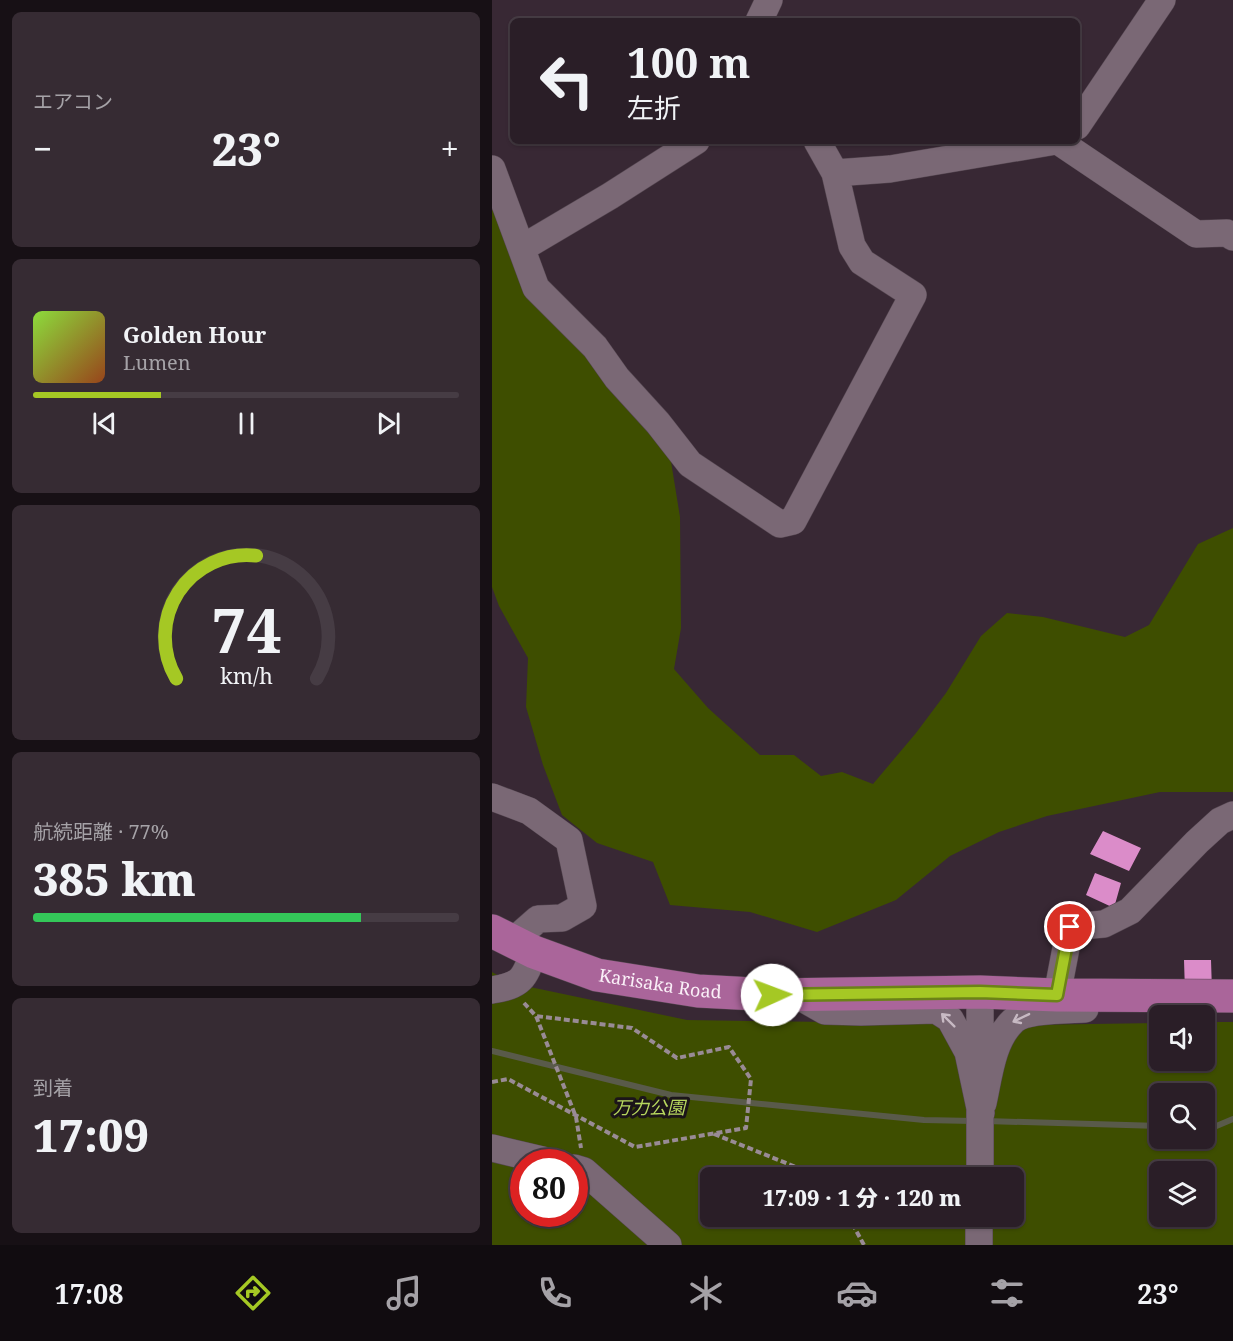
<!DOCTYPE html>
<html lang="ja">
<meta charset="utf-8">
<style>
:root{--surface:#2a1e27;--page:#362b33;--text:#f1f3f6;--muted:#a5a2a7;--line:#463c44;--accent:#a5c824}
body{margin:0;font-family:"Noto Serif","Noto Sans JP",serif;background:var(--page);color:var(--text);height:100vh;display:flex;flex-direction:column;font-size:22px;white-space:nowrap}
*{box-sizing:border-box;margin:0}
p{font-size:20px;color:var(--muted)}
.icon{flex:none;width:33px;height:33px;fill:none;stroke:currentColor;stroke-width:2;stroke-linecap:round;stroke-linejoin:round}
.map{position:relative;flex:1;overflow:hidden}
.side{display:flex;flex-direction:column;gap:12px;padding:12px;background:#171015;width:492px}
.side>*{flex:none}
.guide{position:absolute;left:18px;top:18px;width:570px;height:126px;border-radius:9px;box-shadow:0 2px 4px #0004,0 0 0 2px var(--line);background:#2a1e27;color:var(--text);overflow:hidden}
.buttons{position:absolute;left:657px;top:1005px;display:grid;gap:12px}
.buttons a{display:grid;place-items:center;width:66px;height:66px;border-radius:9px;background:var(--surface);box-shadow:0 2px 4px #0004,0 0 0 2px var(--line);font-size:30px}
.speed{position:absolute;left:18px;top:1149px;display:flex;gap:12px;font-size:30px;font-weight:700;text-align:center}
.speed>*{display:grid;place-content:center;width:78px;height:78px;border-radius:50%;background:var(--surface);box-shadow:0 2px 4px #0004,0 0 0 2px var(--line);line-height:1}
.speed .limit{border:9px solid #d22;background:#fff;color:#111}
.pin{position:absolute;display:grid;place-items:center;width:51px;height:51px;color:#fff;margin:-26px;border:3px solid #fff;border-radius:50%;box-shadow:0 2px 6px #0007}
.me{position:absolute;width:66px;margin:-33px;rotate:88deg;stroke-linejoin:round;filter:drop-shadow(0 0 4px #0008)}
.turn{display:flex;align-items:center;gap:21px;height:126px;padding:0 18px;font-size:27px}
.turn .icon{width:78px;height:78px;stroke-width:2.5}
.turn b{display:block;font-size:42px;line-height:51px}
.big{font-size:45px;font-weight:800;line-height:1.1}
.side .card{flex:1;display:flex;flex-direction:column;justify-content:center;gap:9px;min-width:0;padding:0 21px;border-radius:9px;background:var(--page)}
.side .dial{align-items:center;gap:0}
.dial svg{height:156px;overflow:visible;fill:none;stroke:var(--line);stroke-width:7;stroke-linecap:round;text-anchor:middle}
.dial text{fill:var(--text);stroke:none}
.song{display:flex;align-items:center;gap:18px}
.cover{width:72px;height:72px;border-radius:9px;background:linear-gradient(135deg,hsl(90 70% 55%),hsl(20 70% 35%))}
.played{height:6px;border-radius:3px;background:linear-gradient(90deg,var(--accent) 30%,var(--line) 30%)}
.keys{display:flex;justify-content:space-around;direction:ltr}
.heat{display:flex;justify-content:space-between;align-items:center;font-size:33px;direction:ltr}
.charge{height:9px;border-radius:4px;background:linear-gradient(90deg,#34c759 77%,var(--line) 0)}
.trip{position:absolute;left:208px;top:1167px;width:324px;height:60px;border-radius:9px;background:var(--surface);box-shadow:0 2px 4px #0004,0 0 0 2px var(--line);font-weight:800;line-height:60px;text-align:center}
.tab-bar{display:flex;height:96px;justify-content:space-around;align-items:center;background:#110c10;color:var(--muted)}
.tab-bar .icon{width:42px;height:42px}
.tab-bar .on{color:var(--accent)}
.tab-bar b{font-size:27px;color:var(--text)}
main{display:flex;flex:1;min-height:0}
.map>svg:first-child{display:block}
.green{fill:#3e4e00;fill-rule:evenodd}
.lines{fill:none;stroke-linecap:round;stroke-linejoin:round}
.stream{stroke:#595a4a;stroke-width:6}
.building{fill:#db8cc9}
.minor-casing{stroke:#544650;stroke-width:28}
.highway-casing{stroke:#544650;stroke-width:34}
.path{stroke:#998b95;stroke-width:4;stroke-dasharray:6 3;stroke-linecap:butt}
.minor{stroke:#7a6875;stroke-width:27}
.highway{stroke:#aa659a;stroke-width:33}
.oneway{stroke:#c7b9c3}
.route-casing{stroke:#6b8217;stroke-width:15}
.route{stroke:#a5c824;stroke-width:10}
.labels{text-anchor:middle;stroke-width:6;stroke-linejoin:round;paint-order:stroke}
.street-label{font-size:18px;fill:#faeff7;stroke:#1b1419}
.park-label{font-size:18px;font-style:italic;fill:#b7d75e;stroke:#1b1419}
</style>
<main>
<section class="side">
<div class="card"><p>エアコン</p>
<div class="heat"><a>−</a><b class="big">23°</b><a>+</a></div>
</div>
<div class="card">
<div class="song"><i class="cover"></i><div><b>Golden Hour</b><p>Lumen</p></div></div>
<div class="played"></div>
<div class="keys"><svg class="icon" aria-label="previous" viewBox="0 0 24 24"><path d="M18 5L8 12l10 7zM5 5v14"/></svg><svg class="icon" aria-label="pause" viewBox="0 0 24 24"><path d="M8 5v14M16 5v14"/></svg><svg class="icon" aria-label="next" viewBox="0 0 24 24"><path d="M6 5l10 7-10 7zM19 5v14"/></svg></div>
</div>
<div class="card dial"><svg viewBox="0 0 100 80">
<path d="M14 69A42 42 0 1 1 86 69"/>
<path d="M14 69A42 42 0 0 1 55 6" stroke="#a5c824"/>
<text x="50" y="56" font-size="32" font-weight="700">74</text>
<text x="50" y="72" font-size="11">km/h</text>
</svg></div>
<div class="card"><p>航続距離 · 77%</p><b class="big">385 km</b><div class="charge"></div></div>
<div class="card"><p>到着</p><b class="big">17:09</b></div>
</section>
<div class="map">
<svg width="741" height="1245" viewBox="0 0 741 1245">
<rect width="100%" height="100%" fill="#382834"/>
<!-- green -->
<path class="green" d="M0,190L20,237L176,443L188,517L189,628L182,669L216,708L268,755H302L329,776L350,772L381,784L424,733L454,693L489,636L515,613L551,617L633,637L657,625L706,544L741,528V792H668L555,816L507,832L458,856L404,900L325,932L258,912L178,905L161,862L105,843L70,815L51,765L34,707L36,658L7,606L0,587Z
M0,972L19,983L195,1020L533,1025L667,1023L668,1060H712L713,1022H741V1245H0ZM668,1094H712V1138H668ZM32,1162H82V1214H32ZM668,1172H712V1216H668ZM219,1178H522V1216H219Z"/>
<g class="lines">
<!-- stream -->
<path class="stream" d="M0,1051L179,1095L432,1120L481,1121
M494,1121L668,1126
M712,1127H722L741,1119"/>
</g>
<!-- building -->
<path class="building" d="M611,831L649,848L637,871L598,854Z
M603,873L629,883L622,908L594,895Z
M692,960H719L720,991L693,992Z"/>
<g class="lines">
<defs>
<path id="minor" d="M267,21L277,0
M585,126L670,0
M566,141L704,234L735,233L741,237
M0,169L44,288L103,347L125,378L166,423L198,464L288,524L301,521L421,295L370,262L360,246L343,173L325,141
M343,173L398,169L564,141
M30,248L118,196L204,141
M0,797L37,811L77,840L91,906L70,918L46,919L20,942
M0,990C30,985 32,979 42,952
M303,994L333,1011L369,1012L444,1010L458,1019L476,1052L489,1113
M565,995L578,927L612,924L638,911L705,842L728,821L741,815
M491,1103C497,1076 500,1041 521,1021C533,1009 575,1010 593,1009
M0,1148L59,1162
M82,1168L92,1171L176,1245
M488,1178V992
M487,1245V1216"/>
<g id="highway">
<path id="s1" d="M0,931L42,952L105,975L206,991L280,995L488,992L565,995L741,996"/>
</g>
</defs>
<!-- minor casing -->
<use href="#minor" class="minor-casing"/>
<!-- highway casing -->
<use href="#highway" class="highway-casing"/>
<!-- path -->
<path class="path" d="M32,1003L44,1016L84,1117L89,1148
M0,1082L16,1079L143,1147L254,1128L259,1079L237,1047L185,1058L140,1028L44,1016
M222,1134L331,1178
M356,1216L372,1245"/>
<!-- minor -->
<use href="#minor" class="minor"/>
<!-- highway -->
<use href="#highway" class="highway"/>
</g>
<!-- one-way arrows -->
<defs><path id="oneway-shaft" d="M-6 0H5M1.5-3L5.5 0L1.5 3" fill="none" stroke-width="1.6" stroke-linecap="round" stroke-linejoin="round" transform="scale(1.5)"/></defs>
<g class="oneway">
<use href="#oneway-shaft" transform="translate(529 1018) rotate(154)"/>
<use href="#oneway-shaft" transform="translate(456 1020) rotate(-135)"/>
</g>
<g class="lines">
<defs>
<path id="route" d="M280,995L488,992L565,995L578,927"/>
</defs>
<!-- route casing -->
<use href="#route" class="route-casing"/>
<!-- route -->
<use href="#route" class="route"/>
</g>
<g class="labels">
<!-- street labels -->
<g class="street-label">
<text dy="6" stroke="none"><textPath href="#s1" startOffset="178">Karisaka Road</textPath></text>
</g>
<!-- park labels -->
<g class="park-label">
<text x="157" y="1114">万力公園</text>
</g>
</g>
</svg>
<div class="buttons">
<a><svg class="icon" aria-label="sound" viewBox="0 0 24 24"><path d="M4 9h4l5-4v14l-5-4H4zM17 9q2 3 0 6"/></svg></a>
<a><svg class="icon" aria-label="search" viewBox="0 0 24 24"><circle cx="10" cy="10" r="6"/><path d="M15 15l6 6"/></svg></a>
<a><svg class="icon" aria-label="layers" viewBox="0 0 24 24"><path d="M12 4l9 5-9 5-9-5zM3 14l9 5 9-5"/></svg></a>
</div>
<div class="speed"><div class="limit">80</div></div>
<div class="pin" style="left:578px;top:927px;background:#d93025"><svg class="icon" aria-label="arrive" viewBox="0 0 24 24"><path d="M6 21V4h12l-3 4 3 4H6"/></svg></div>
<svg class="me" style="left:280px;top:995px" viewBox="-20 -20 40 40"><circle r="19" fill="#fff"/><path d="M0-13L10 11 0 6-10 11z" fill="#a5c824"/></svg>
<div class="trip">17:09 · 1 分 · 120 m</div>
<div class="guide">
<div class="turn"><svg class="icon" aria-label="left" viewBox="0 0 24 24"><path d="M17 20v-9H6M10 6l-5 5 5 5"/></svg><div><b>100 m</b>左折</div></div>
</div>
</div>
</main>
<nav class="tab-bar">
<b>17:08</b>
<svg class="icon on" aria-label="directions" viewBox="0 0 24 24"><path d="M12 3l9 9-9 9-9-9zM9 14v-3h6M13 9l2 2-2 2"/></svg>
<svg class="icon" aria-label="music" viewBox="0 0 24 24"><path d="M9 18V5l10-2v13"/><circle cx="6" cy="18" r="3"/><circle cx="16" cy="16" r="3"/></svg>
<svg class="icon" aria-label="phone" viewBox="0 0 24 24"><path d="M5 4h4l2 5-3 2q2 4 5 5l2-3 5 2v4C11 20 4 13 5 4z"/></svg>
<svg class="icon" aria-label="climate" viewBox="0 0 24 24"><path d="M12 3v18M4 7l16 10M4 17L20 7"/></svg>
<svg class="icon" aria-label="car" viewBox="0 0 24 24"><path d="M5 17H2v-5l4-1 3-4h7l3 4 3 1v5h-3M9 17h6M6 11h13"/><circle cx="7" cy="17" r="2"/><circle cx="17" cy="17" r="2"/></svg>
<svg class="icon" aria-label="filters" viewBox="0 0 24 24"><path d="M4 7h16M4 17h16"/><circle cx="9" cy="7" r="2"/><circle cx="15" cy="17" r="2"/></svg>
<b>23°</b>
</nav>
